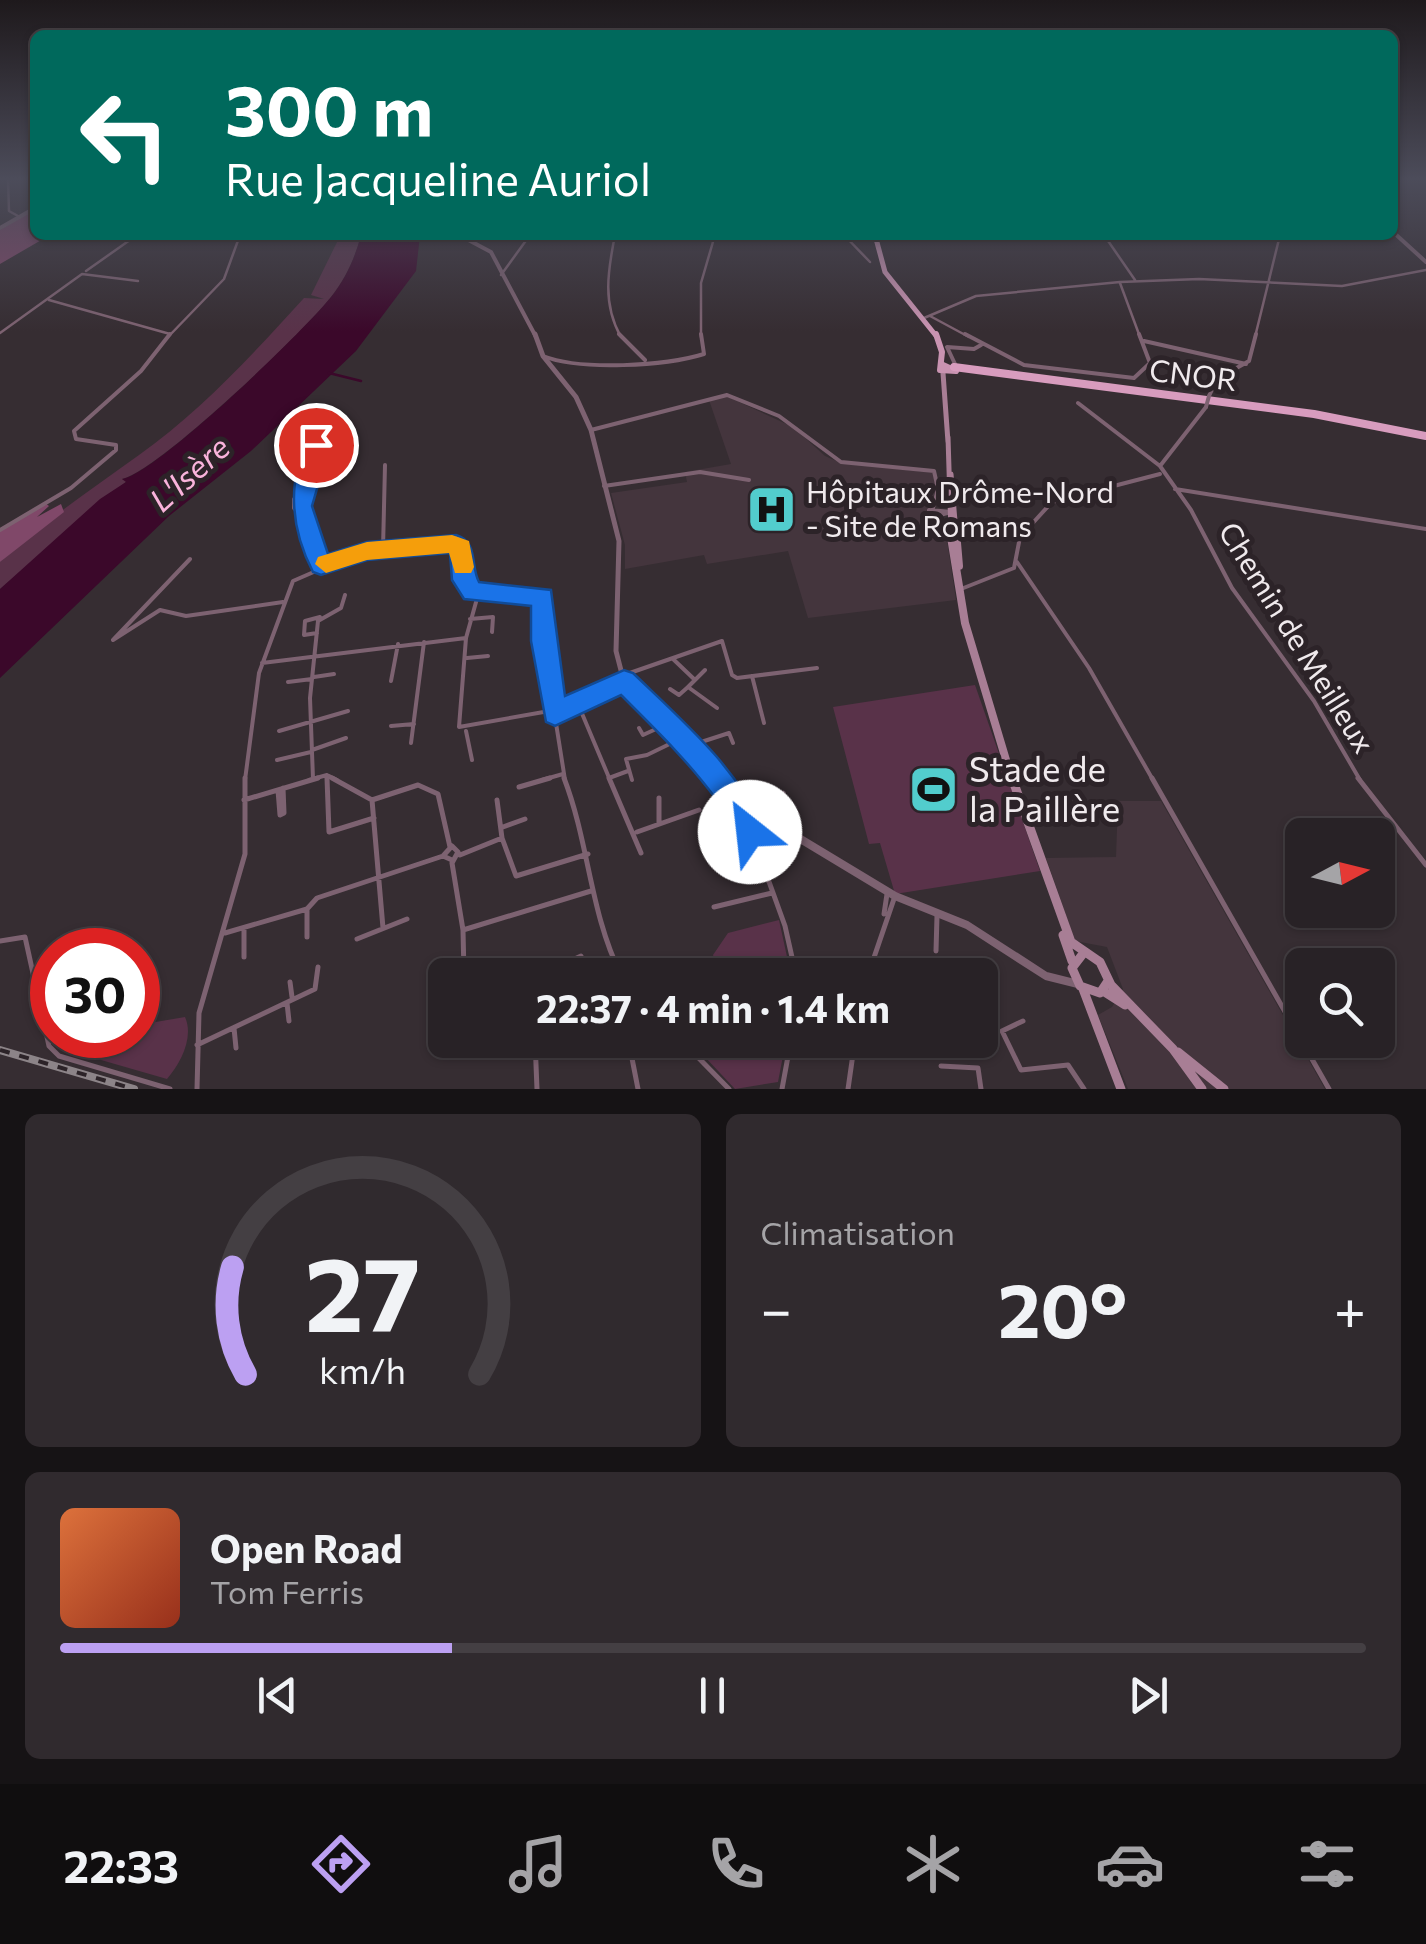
<!DOCTYPE html>
<html lang="fr">
<meta charset="utf-8">
<style>
:root{--surface:#282226;--page:#302a2e;--text:#f1f3f6;--muted:#a5a4a7;--line:#443f43;--accent:#bca0f2}
body{margin:0;font-family:Commissioner,sans-serif;background:var(--page);color:var(--text);height:100vh;display:flex;flex-direction:column;font-size:38px;white-space:nowrap}
*{box-sizing:border-box;margin:0}
p{font-size:32px;color:var(--muted)}
.icon{flex:none;width:55px;height:55px;fill:none;stroke:currentColor;stroke-width:2;stroke-linecap:round;stroke-linejoin:round}
.map{position:relative;height:1089px;overflow:hidden}
.side{display:flex;flex-direction:column;gap:25px;padding:25px;background:#161315;flex:1}
.side>*{flex:none}
.hud{position:absolute;left:30px;top:30px;width:1368px;height:210px;border-radius:15px;box-shadow:0 2px 8px #0004,0 0 0 2px var(--line);background:#00695c;color:#fff;overflow:hidden}
.needle{width:65px;rotate:83deg}
.buttons{position:absolute;left:1285px;top:818px;display:grid;gap:20px}
.buttons a{display:grid;place-items:center;width:110px;height:110px;border-radius:15px;background:var(--surface);box-shadow:0 2px 8px #0004,0 0 0 2px var(--line);font-size:50px}
.speed{position:absolute;left:30px;top:928px;display:flex;gap:20px;font-size:50px;font-weight:700;text-align:center}
.speed>*{display:grid;place-content:center;width:130px;height:130px;border-radius:50%;background:var(--surface);box-shadow:0 2px 8px #0004,0 0 0 2px var(--line);line-height:1}
.speed .limit{border:15px solid #d22;background:#fff;color:#111}
.pin{position:absolute;display:grid;place-items:center;width:85px;height:85px;color:#fff;margin:-42px;border:5px solid #fff;border-radius:50%;box-shadow:0 2px 10px #0007}
.me{position:absolute;width:110px;margin:-55px;rotate:331deg;stroke-linejoin:round;filter:drop-shadow(0 0 8px #0008)}
.turn{display:flex;align-items:center;gap:35px;height:210px;padding:0 30px;font-size:45px}
.turn .icon{width:130px;height:130px;stroke-width:2.5}
.turn b{display:block;font-size:70px;line-height:85px}
.big{font-size:75px;font-weight:700;line-height:1.1}
.side .widget{flex:1;display:flex;flex-direction:column;justify-content:center;gap:15px;min-width:0;padding:0 35px;border-radius:15px;background:var(--page)}
.side .dial{align-items:center;gap:0}
.dial svg{height:260px;overflow:visible;fill:none;stroke:var(--line);stroke-width:7;stroke-linecap:round;text-anchor:middle}
.dial text{fill:var(--text);stroke:none}
.song{display:flex;align-items:center;gap:30px}
.cover{width:120px;height:120px;border-radius:15px;background:linear-gradient(135deg,hsl(20 70% 55%),hsl(10 70% 35%))}
.played{height:10px;border-radius:5px;background:linear-gradient(90deg,var(--accent) 30%,var(--line) 30%)}
.keys{display:flex;justify-content:space-around;direction:ltr}
.heat{display:flex;justify-content:space-between;align-items:center;font-size:55px;direction:ltr}
.side .tiles{flex:1;display:grid;gap:25px;grid-template-columns:1fr 1fr}
.widget:last-child{grid-column:span 2}
.trip{position:absolute;left:428px;top:958px;width:570px;height:100px;border-radius:15px;background:var(--surface);box-shadow:0 2px 8px #0004,0 0 0 2px var(--line);font-weight:700;line-height:100px;text-align:center}
.dock{display:flex;height:160px;justify-content:space-around;align-items:center;background:#100e0f;color:var(--muted)}
.dock .icon{width:70px;height:70px}
.dock .active{color:var(--accent)}
.dock b{font-size:45px;color:var(--text)}
.map>svg:first-child{display:block}
.built{fill:#44353d}
.green{fill:#593249}
.forest{fill:#804869}
.water{fill:#3b082a}
.lines{fill:none;stroke-linecap:round;stroke-linejoin:round}
.stream{stroke:#3b082a;stroke-width:2.5}
.minor-far2{stroke:#7d6271;stroke-width:2.5}
.minor-far1{stroke:#7d6271;stroke-width:4}
.minor{stroke:#7d6271;stroke-width:5}
.tertiary-far2{stroke:#7d6271;stroke-width:4}
.tertiary-far1{stroke:#7d6271;stroke-width:5}
.tertiary{stroke:#7d6271;stroke-width:8}
.secondary-far2{stroke:#a87e95;stroke-width:5}
.secondary-far1{stroke:#a87e95;stroke-width:8}
.secondary{stroke:#a87e95;stroke-width:9}
.primary-far1{stroke:#c993b1;stroke-width:5}
.primary{stroke:#c993b1;stroke-width:6}
.trunk{stroke:#d89cbe;stroke-width:8}
.rail-casing{stroke:#8c8488;stroke-width:8}
.rail{stroke:#2c2328;stroke-width:4;stroke-dasharray:10;stroke-linecap:butt}
.minor-bridge{stroke:#7d6271;stroke-width:4}
.route{fill:#1a73e8;stroke:#114b97;stroke-width:2.5}
.slow{fill:#f59e0b}
.labels{text-anchor:middle;stroke-width:10;stroke-linejoin:round;paint-order:stroke}
.street-label{font-size:30px;fill:#f0eaed;stroke:#2c2328}
.poi-label{font-size:30px;fill:#f0eaed;stroke:#2c2328;text-anchor:start}
.water-label{font-size:32px;font-style:italic;fill:#f9b3db;stroke:#2c2328}
.near-poi-label{font-size:35px;fill:#f0eaed;stroke:#2c2328;text-anchor:start}
</style>
<div class="map">
<svg width="1426" height="1089" viewBox="0 0 1426 1089">
<rect width="100%" height="100%" fill="#362d32"/>
<!-- built -->
<path class="built" d="M726,396L793,427L825,456L841,463L935,473L937,488L926,513L945,527L956,600L808,618L788,551L707,564L704,555L625,569V545L611,493L687,482L685,472L731,464L709,400Z
M1118,801H1161L1325,1089H1128L1098,1015L1112,1007L1123,989L1107,947L1075,941L1046,858L1116,857Z"/>
<!-- green -->
<path class="green" d="M361,235C355,258 346,278 331,297C304,332 157,472 122,479L127,481L0,589V562C41,523 92,489 139,455C200,412 255,352 304,298L324,299L311,295L340,236Z
M975,685L1040,871L895,894L880,843L869,844L833,707Z
M779,920L791,975H719L713,955L728,933Z
M185,1017C194,1037 181,1063 167,1079L101,1060C109,1043 118,1035 138,1035V1025Z
M689,1040H786L778,1082L735,1089Z"/>
<!-- forest -->
<path class="forest" d="M35,209V235H50L0,264V230Z
M45,503L49,506L37,517L61,504L64,512L0,562V531Z"/>
<!-- water -->
<path class="water" d="M361,235H420L416,271L356,351L251,451L169,516L0,678V589L100,499L126,482L122,479C158,472 303,332 331,297C346,278 355,258 361,235Z"/>
<g class="lines">
<!-- stream -->
<path class="stream" d="M329,373L361,381"/>
<!-- minor-far2 -->
<path class="minor-far2" d="M8,179L9,211L18,216
M116,235L129,239
M615,235C608,270 602,304 621,337
M844,235L870,262
M1104,235L1135,280
M86,271L137,235
M501,275L530,235
M1120,283L1140,337
M49,300L170,334
M930,316L969,337
M924,318L976,296L1120,282L1199,279L1342,286L1426,270
M0,333L82,274L138,281
M168,337L224,279L240,235
M701,337V283L715,235
M1255,337L1280,235"/>
<!-- minor-far1 -->
<path class="minor-far1" d="M619,334L645,360
M965,334L1024,365L1134,378L1150,363L1139,334
M1144,341L1246,364
M543,356C581,371 665,366 704,354L701,334
M955,364L947,347L974,349L981,345
M1209,396L1217,379L1249,361L1256,334
M1078,403L1160,466L1191,510L1232,588L1314,701L1360,780
M591,430L727,395L779,416L841,462L934,471L938,489L933,508
M1160,466L1206,407
M604,486L700,472L749,480
M1175,489L1426,529
M951,512L940,515L929,510L952,512
M303,517L294,508V499L310,482
M0,530L71,488L116,450V445L76,439L74,431L141,371L170,334
M383,549L385,465
M190,559L113,640L160,610L186,616L283,602
M1017,562L1089,668L1153,780
M321,566C301,505 297,485 326,426
M961,589L1014,568L1020,537L1052,502L1160,474
M478,595L466,638L459,727L555,710
M470,619L493,617L492,632
M317,633L304,635L305,621L320,617
M467,658L488,656
M673,659L695,680L688,687L717,708
M262,663L466,638
M624,675L722,641L732,675L737,678L817,668
M752,676L764,723
M314,677L334,674
M695,680L705,670
M391,681L398,644
M288,682L312,679
M670,689L679,695L688,687
M578,704L610,780
M556,713L624,682
M391,726L414,724
M639,728L643,735L669,723
M279,731L348,711
M466,731L472,760
M411,743L424,642
M692,745L729,733L733,743
M312,750L346,738
M277,760L311,752
M327,775V780
M609,778L628,771
M313,779L310,698L318,621L341,608L345,595
M245,780L259,673L293,581L355,554L456,544L472,592L544,598L543,641L565,780
M309,780L327,775L337,780
M542,780L563,774
M632,780L626,759L647,755L684,737"/>
<!-- minor -->
<path class="minor" d="M327,778L329,832L374,818
M332,778L372,800
M564,778C589,843 590,913 621,975
M609,778L641,853
M1152,778L1329,1089
M1358,778L1426,865
M519,787L550,778
M278,790L280,815L284,813L283,788
M659,798V824
M244,800L318,778
M372,800L383,928
M372,800L418,785L438,794L450,847
M497,800L502,838
M769,820L783,793
M503,827L525,819
M750,829L785,926L796,975
M637,832L699,810
M460,855L502,838L516,876L588,854
M452,860L443,856L452,846L458,852L452,863L463,930L591,891
M714,907L772,893
M307,909V937
M884,914L887,894
M244,930V957
M463,930L464,975
M225,933L307,909L317,898L443,856
M357,939L407,919
M0,941L25,937L49,1046L59,1056L170,1089
M936,951L937,916
M571,975L568,962L581,956L584,975
M868,975L895,896
M290,982L292,997
M287,1003L289,1021
M1023,1021L1002,1031L1021,1070L1068,1065L1084,1089
M234,1028L236,1048
M471,1040H492
M535,1040L537,1089
M622,1040H632
M681,1040L729,1089
M629,1043L638,1089
M197,1045L315,989L318,967
M941,1066L978,1068L981,1089
M197,1089L199,1013L245,854V778
M782,1089L791,1040
M848,1089L855,1040"/>
<!-- tertiary-far2 -->
<path class="tertiary-far2" d="M0,228L35,208
M1392,231L1426,262
M459,235L491,252L536,337"/>
<!-- tertiary-far1 -->
<path class="tertiary-far1" d="M535,334L543,356L576,397L591,430L619,541L616,651L624,682L692,745L719,780"/>
<!-- tertiary -->
<path class="tertiary" d="M717,778L745,815
M745,815L769,820L895,896L967,925L1046,976L1078,984
M745,815L742,822L747,829L755,828L758,820"/>
<!-- secondary-far2 -->
<path class="secondary-far2" d="M943,373L948,442
M948,437L951,533
M951,474L956,533"/>
<!-- secondary-far1 -->
<path class="secondary-far1" d="M950,531L965,623L1012,780
M956,531L959,566"/>
<!-- secondary -->
<path class="secondary" d="M1012,778L1071,942L1100,962L1111,985L1173,1049L1202,1089
M1063,935L1072,961
M1082,955L1072,968L1080,986L1100,993L1108,981
M1083,989L1121,1089
M1103,991L1125,1005
M1178,1052L1224,1089"/>
<!-- primary-far1 -->
<path class="primary-far1" d="M875,235L885,272L937,337"/>
<!-- primary -->
<path class="primary" d="M936,334L942,352L940,370L956,371L943,365"/>
<!-- trunk -->
<path class="trunk" d="M954,367L1314,414L1426,436"/>
<defs>
<path id="rail" d="M0,1050L134,1089"/>
</defs>
<!-- rail casing -->
<use href="#rail" class="rail-casing"/>
<!-- rail -->
<use href="#rail" class="rail"/>
<!-- minor-bridge -->
<path class="minor-bridge" d="M1206,407L1209,396"/>
</g>
<!-- sky -->
<linearGradient id="sky" x2="0" y2="1"><stop stop-color="#1e191c"/><stop offset="0.54" stop-color="#4c4c5a"/><stop offset="1" stop-color="#4c4c5a" stop-opacity="0"/></linearGradient>
<rect width="1426" height="331" fill="url(#sky)"/>
<!-- route -->
<path class="route" d="M316,438L327,445L318,463L321,475L312,506L328,554L367,542L456,535C479,542 470,566 479,582L551,590L565,696L624,670L633,673C684,722 738,768 765,832L761,842L750,847C728,838 729,817 716,799C688,761 655,729 621,695L555,726L546,722L531,641V606L464,599L452,580L450,553L367,560L321,575L313,572C291,530 286,481 309,440Z"/>
<!-- slow -->
<path class="slow" d="M452,535L469,541L474,567L471,573H455L449,553L367,560L326,573L315,564L318,557L367,542Z"/>
<!-- icons -->
<defs>
<symbol id="hospital-square" viewBox="-11 -11 22 22"><rect x="-9" y="-9" width="18" height="18" rx="4" fill="#52cdcd" stroke="#2c2328"/><path d="M-5-5h3v3.5h4V-5h3V5h-3V1.5h-4V5h-3Z" fill="#111"/></symbol>
<symbol id="stadium-square" viewBox="-11 -11 22 22"><rect x="-9" y="-9" width="18" height="18" rx="4" fill="#52cdcd" stroke="#2c2328"/><path d="M0-5a6.5 5 0 1 0 0 10a6.5 5 0 1 0 0-10ZM-3.5-1.8h7v3.6h-7Z" fill="#111"/></symbol>
</defs>
<g fill-rule="evenodd">
<use href="#hospital-square" x="744" y="482" width="55" height="55"/>
<use href="#stadium-square" x="906" y="762" width="55" height="55"/>
</g>
<g class="labels">
<!-- street labels -->
<g class="street-label">
<text transform="translate(1193 376) rotate(7)" y="10">CNOR</text>
<text transform="translate(1296 638) rotate(58)" y="10">Chemin de Meilleux</text>
</g>
<!-- poi labels -->
<g class="poi-label">
<text x="806" y="503">Hôpitaux Drôme-Nord<tspan x="806" dy="34">- Site de Romans</tspan></text>
</g>
<!-- water labels -->
<g class="water-label">
<text transform="translate(190 474) rotate(-42)" y="11">L'Isère</text>
</g>
<!-- near-poi labels -->
<g class="near-poi-label">
<text x="969" y="782">Stade de<tspan x="969" dy="40">la Paillère</tspan></text>
</g>
</g>
</svg>
<div class="buttons">
<a><svg class="needle" viewBox="-14 -14 28 28"><path d="M0-13l5 13h-10z" fill="#e53935"/><path d="M0 13l5-13h-10z" fill="#a5a4a7"/></svg></a>
<a><svg class="icon" aria-label="search" viewBox="0 0 24 24"><circle cx="10" cy="10" r="6"/><path d="M15 15l6 6"/></svg></a>
</div>
<div class="speed"><div class="limit">30</div></div>
<div class="pin" style="left:316px;top:445px;background:#d93025"><svg class="icon" aria-label="arrive" viewBox="0 0 24 24"><path d="M6 21V4h12l-3 4 3 4H6"/></svg></div>
<svg class="me" style="left:750px;top:832px" viewBox="-20 -20 40 40"><circle r="19" fill="#fff"/><path d="M0-13L10 11 0 6-10 11z" fill="#1a73e8"/></svg>
<div class="trip">22:37 · 4 min · 1.4 km</div>
<div class="hud">
<div class="turn"><svg class="icon" aria-label="left" viewBox="0 0 24 24"><path d="M17 20v-9H6M10 6l-5 5 5 5"/></svg><div><b>300 m</b>Rue Jacqueline Auriol</div></div>
</div>
</div>
<section class="side">
<div class="tiles">
<div class="widget dial"><svg viewBox="0 0 100 80">
<path d="M14 69A42 42 0 1 1 86 69"/>
<path d="M14 69A42 42 0 0 1 10 36" stroke="#bca0f2"/>
<text x="50" y="56" font-size="32" font-weight="700">27</text>
<text x="50" y="72" font-size="11">km/h</text>
</svg></div>
<div class="widget"><p>Climatisation</p>
<div class="heat"><a>−</a><b class="big">20°</b><a>+</a></div>
</div>
<div class="widget">
<div class="song"><i class="cover"></i><div><b>Open Road</b><p>Tom Ferris</p></div></div>
<div class="played"></div>
<div class="keys"><svg class="icon" aria-label="previous" viewBox="0 0 24 24"><path d="M18 5L8 12l10 7zM5 5v14"/></svg><svg class="icon" aria-label="pause" viewBox="0 0 24 24"><path d="M8 5v14M16 5v14"/></svg><svg class="icon" aria-label="next" viewBox="0 0 24 24"><path d="M6 5l10 7-10 7zM19 5v14"/></svg></div>
</div>
</div>
</section>
<nav class="dock">
<b>22:33</b>
<svg class="icon active" aria-label="directions" viewBox="0 0 24 24"><path d="M12 3l9 9-9 9-9-9zM9 14v-3h6M13 9l2 2-2 2"/></svg>
<svg class="icon" aria-label="music" viewBox="0 0 24 24"><path d="M9 18V5l10-2v13"/><circle cx="6" cy="18" r="3"/><circle cx="16" cy="16" r="3"/></svg>
<svg class="icon" aria-label="phone" viewBox="0 0 24 24"><path d="M5 4h4l2 5-3 2q2 4 5 5l2-3 5 2v4C11 20 4 13 5 4z"/></svg>
<svg class="icon" aria-label="climate" viewBox="0 0 24 24"><path d="M12 3v18M4 7l16 10M4 17L20 7"/></svg>
<svg class="icon" aria-label="car" viewBox="0 0 24 24"><path d="M5 17H2v-5l4-1 3-4h7l3 4 3 1v5h-3M9 17h6M6 11h13"/><circle cx="7" cy="17" r="2"/><circle cx="17" cy="17" r="2"/></svg>
<svg class="icon" aria-label="filters" viewBox="0 0 24 24"><path d="M4 7h16M4 17h16"/><circle cx="9" cy="7" r="2"/><circle cx="15" cy="17" r="2"/></svg>
</nav>
